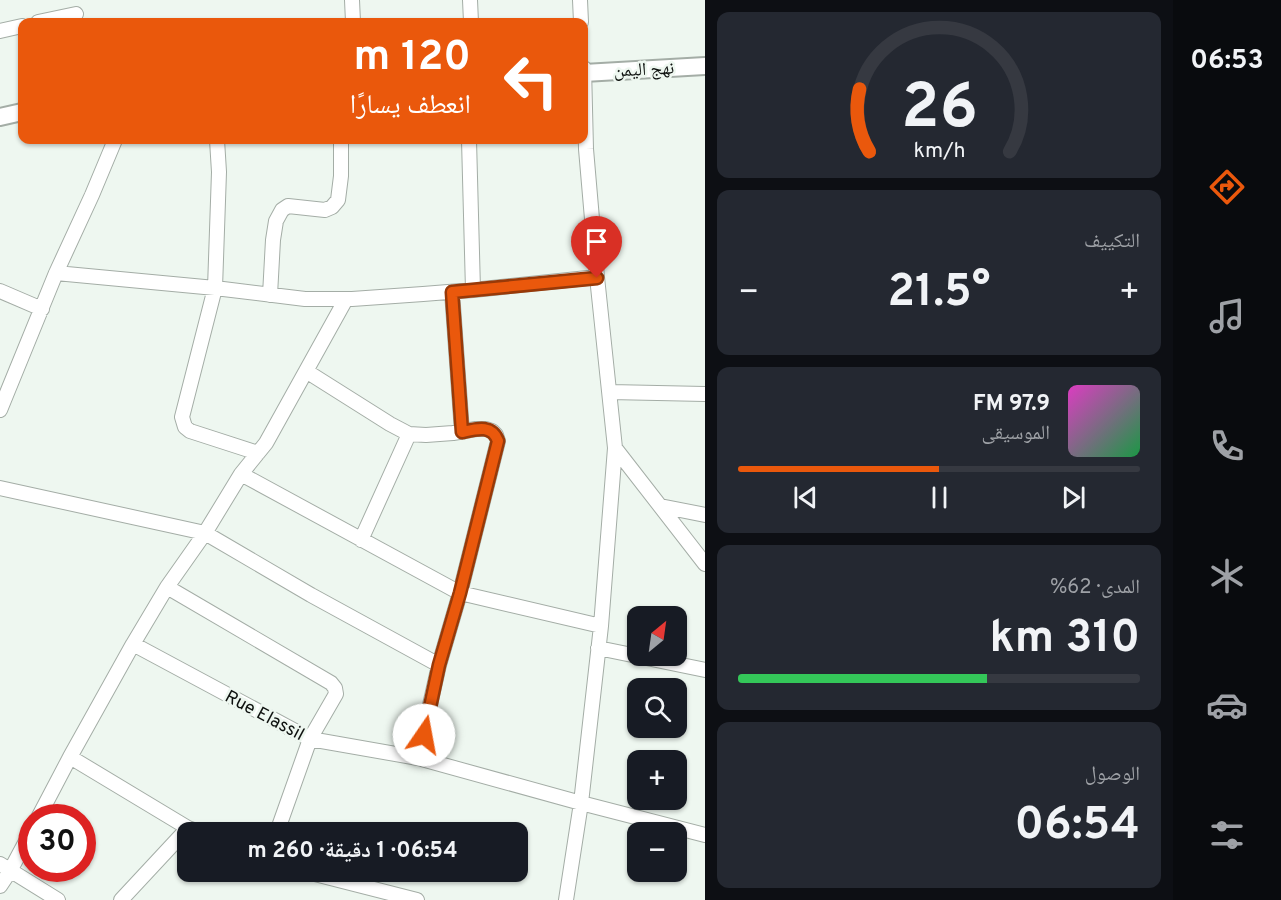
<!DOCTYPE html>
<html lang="ar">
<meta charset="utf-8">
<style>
:root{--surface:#171b24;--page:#242831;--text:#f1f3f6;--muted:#9ea1a6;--line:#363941;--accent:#ea580c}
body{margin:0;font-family:Overpass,"Noto Naskh Arabic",sans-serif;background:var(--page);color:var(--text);direction:rtl;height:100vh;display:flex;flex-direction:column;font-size:22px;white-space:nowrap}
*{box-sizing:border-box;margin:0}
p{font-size:20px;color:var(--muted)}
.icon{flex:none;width:33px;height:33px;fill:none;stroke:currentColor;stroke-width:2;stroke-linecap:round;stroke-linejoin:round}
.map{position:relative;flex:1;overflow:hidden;direction:ltr}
.side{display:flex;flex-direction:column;gap:12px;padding:12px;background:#0d0f14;width:468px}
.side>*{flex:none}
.guide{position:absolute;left:18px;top:18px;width:570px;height:126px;border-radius:12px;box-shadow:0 2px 4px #0004;direction:rtl;background:#ea580c;color:#fff;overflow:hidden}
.needle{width:39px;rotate:29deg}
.fabs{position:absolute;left:627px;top:606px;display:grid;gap:12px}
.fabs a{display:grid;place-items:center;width:60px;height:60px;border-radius:12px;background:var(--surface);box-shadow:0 2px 4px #0004;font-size:30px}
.speed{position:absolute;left:18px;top:804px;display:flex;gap:12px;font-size:30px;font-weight:700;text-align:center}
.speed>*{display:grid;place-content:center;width:78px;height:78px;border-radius:50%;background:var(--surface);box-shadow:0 2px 4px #0004;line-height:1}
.speed .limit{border:9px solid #d22;background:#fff;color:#111}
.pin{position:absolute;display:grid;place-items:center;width:51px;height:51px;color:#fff;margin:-62px -26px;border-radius:50% 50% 50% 0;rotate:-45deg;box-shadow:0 0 6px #0007}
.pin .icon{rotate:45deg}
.me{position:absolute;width:66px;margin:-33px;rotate:12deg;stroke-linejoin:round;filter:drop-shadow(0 0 4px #0008)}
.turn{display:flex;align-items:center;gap:21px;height:126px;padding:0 18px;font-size:27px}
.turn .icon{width:78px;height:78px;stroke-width:2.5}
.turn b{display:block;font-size:42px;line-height:51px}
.big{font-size:45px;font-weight:700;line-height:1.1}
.side .widget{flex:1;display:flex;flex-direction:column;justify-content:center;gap:9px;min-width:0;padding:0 21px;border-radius:12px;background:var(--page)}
.side .dial{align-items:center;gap:0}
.dial svg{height:156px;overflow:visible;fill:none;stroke:var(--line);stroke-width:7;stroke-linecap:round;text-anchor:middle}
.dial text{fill:var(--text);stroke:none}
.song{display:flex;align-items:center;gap:18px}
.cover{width:72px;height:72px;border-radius:9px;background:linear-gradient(135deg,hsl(310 70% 55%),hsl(140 70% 35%))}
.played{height:6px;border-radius:3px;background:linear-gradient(90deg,var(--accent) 50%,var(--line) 50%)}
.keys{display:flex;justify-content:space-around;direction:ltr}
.heat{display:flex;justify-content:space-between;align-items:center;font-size:33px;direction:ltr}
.charge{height:9px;border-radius:4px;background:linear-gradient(90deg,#34c759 62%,var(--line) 0)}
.trip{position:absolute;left:177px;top:822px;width:351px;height:60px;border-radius:12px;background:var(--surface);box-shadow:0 2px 4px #0004;font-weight:700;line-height:60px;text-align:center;direction:rtl}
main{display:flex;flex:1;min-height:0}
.menu{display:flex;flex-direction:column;width:108px;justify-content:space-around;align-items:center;background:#090b0e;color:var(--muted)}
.menu .icon{width:42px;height:42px}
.menu .current{color:var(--accent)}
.menu b{font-size:27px;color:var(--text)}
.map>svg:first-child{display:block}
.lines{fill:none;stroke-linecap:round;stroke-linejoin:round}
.minor-casing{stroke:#a4ada6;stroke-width:16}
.tertiary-casing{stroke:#a4ada6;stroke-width:20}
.minor{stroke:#fff;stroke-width:14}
.tertiary{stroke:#fff;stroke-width:16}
.route-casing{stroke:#983908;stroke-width:15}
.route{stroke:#ea580c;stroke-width:10}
.labels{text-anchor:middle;stroke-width:5;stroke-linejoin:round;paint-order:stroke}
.street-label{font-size:18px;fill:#0e110f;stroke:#eef7f0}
</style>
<main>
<nav class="menu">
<b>06:53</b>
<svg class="icon current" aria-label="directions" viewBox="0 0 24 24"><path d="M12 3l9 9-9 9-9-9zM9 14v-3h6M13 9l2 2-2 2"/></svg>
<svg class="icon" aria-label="music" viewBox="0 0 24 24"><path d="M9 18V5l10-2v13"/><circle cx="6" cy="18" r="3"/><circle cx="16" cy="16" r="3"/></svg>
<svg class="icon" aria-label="phone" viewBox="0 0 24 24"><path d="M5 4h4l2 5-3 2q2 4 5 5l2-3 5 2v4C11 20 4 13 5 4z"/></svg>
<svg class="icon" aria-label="climate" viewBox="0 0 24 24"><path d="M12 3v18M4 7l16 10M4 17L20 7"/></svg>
<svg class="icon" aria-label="car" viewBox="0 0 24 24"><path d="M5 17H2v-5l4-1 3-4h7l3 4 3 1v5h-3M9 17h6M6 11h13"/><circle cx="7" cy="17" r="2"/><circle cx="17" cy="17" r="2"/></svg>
<svg class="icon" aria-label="filters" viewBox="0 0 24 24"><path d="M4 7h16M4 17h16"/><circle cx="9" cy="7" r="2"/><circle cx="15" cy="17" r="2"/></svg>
</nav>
<section class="side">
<div class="widget dial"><svg viewBox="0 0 100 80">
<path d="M14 69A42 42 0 1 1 86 69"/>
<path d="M14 69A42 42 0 0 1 9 37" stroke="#ea580c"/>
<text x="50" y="56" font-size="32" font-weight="700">26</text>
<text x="50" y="72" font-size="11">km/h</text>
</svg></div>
<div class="widget"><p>التكييف</p>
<div class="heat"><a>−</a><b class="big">21.5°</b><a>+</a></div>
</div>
<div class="widget">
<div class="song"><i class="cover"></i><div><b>97.9 FM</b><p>الموسيقى</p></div></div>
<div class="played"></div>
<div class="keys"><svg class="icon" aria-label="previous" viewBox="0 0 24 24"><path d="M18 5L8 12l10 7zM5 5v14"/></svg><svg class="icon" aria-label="pause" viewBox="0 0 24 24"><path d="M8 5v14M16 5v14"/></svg><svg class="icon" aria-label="next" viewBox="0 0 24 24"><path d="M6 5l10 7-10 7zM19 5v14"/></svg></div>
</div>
<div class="widget"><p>المدى · 62%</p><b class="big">310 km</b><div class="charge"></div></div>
<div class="widget"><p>الوصول</p><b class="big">06:54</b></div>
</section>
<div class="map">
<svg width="705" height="900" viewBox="0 0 705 900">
<rect width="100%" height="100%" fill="#eef7f0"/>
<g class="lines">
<defs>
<path id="minor" d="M352,0L353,22
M470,0L471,22
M580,0L581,22
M38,22L76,14
M0,31L22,26
M217,140L219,172L215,288L182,417L185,427L190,431L258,453
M469,140L473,290
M56,273L215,288L305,299H352L423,294L473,290L597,277
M0,291L42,309
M452,292L462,432
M270,295L273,240L276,221L282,210L288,206L325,210L332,207L338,200L341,176V140
M306,371L390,424L409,434L426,435L453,433L476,429H486L492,431L496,435L498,441L460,593L439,665L418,758
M610,392L705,394
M0,410L56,273L92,195L115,140
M615,448L705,564
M241,474L460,593L601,626
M0,488L205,533L311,595L439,665
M660,506L705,515
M361,540L409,434
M167,587L331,683L335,688L336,694L310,739L277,832
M133,644L310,739L418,758L581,803L705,835
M598,648L705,670
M70,757L188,828
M38,818L70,757L133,644L167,587L205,533L241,474L266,443L346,299
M0,864L58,900
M307,872L417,900
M0,886L10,871L32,830
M121,900L188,828L199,832
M566,900L581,803L601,626L615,448L597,277L586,149L584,68"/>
<path id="tertiary" d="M584,73L705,66
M0,117L22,112"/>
</defs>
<!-- minor casing -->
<use href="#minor" class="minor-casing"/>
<!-- tertiary casing -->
<use href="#tertiary" class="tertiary-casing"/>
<!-- minor -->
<use href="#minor" class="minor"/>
<!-- tertiary -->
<use href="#tertiary" class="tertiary"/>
</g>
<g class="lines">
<defs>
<path id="route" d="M424,735L439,665L460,593L498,441C492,424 476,429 462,432L452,292L597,278"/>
</defs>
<!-- route casing -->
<use href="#route" class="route-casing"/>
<!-- route -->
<use href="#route" class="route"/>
</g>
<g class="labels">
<!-- street labels -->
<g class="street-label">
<text transform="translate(644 69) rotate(-3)" y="6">نهج اليمن</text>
<text transform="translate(265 715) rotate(28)" y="6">Rue Elassil</text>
</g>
</g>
</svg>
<div class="fabs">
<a><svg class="needle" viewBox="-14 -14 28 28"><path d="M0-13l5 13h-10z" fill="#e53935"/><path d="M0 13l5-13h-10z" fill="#9ea1a6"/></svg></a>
<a><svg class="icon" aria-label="search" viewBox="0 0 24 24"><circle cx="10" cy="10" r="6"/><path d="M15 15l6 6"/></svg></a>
<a>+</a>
<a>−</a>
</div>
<div class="speed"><div class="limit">30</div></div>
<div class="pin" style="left:597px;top:278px;background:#d93025"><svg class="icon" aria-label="arrive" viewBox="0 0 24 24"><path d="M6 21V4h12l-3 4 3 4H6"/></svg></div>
<svg class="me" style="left:424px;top:735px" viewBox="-20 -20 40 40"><circle r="19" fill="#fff"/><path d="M0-13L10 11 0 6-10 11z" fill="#ea580c"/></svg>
<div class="trip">06:54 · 1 دقيقة · 260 m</div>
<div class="guide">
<div class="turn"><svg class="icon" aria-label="left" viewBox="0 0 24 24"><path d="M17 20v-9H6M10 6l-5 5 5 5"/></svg><div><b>120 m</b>انعطف يسارًا</div></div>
</div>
</div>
</main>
